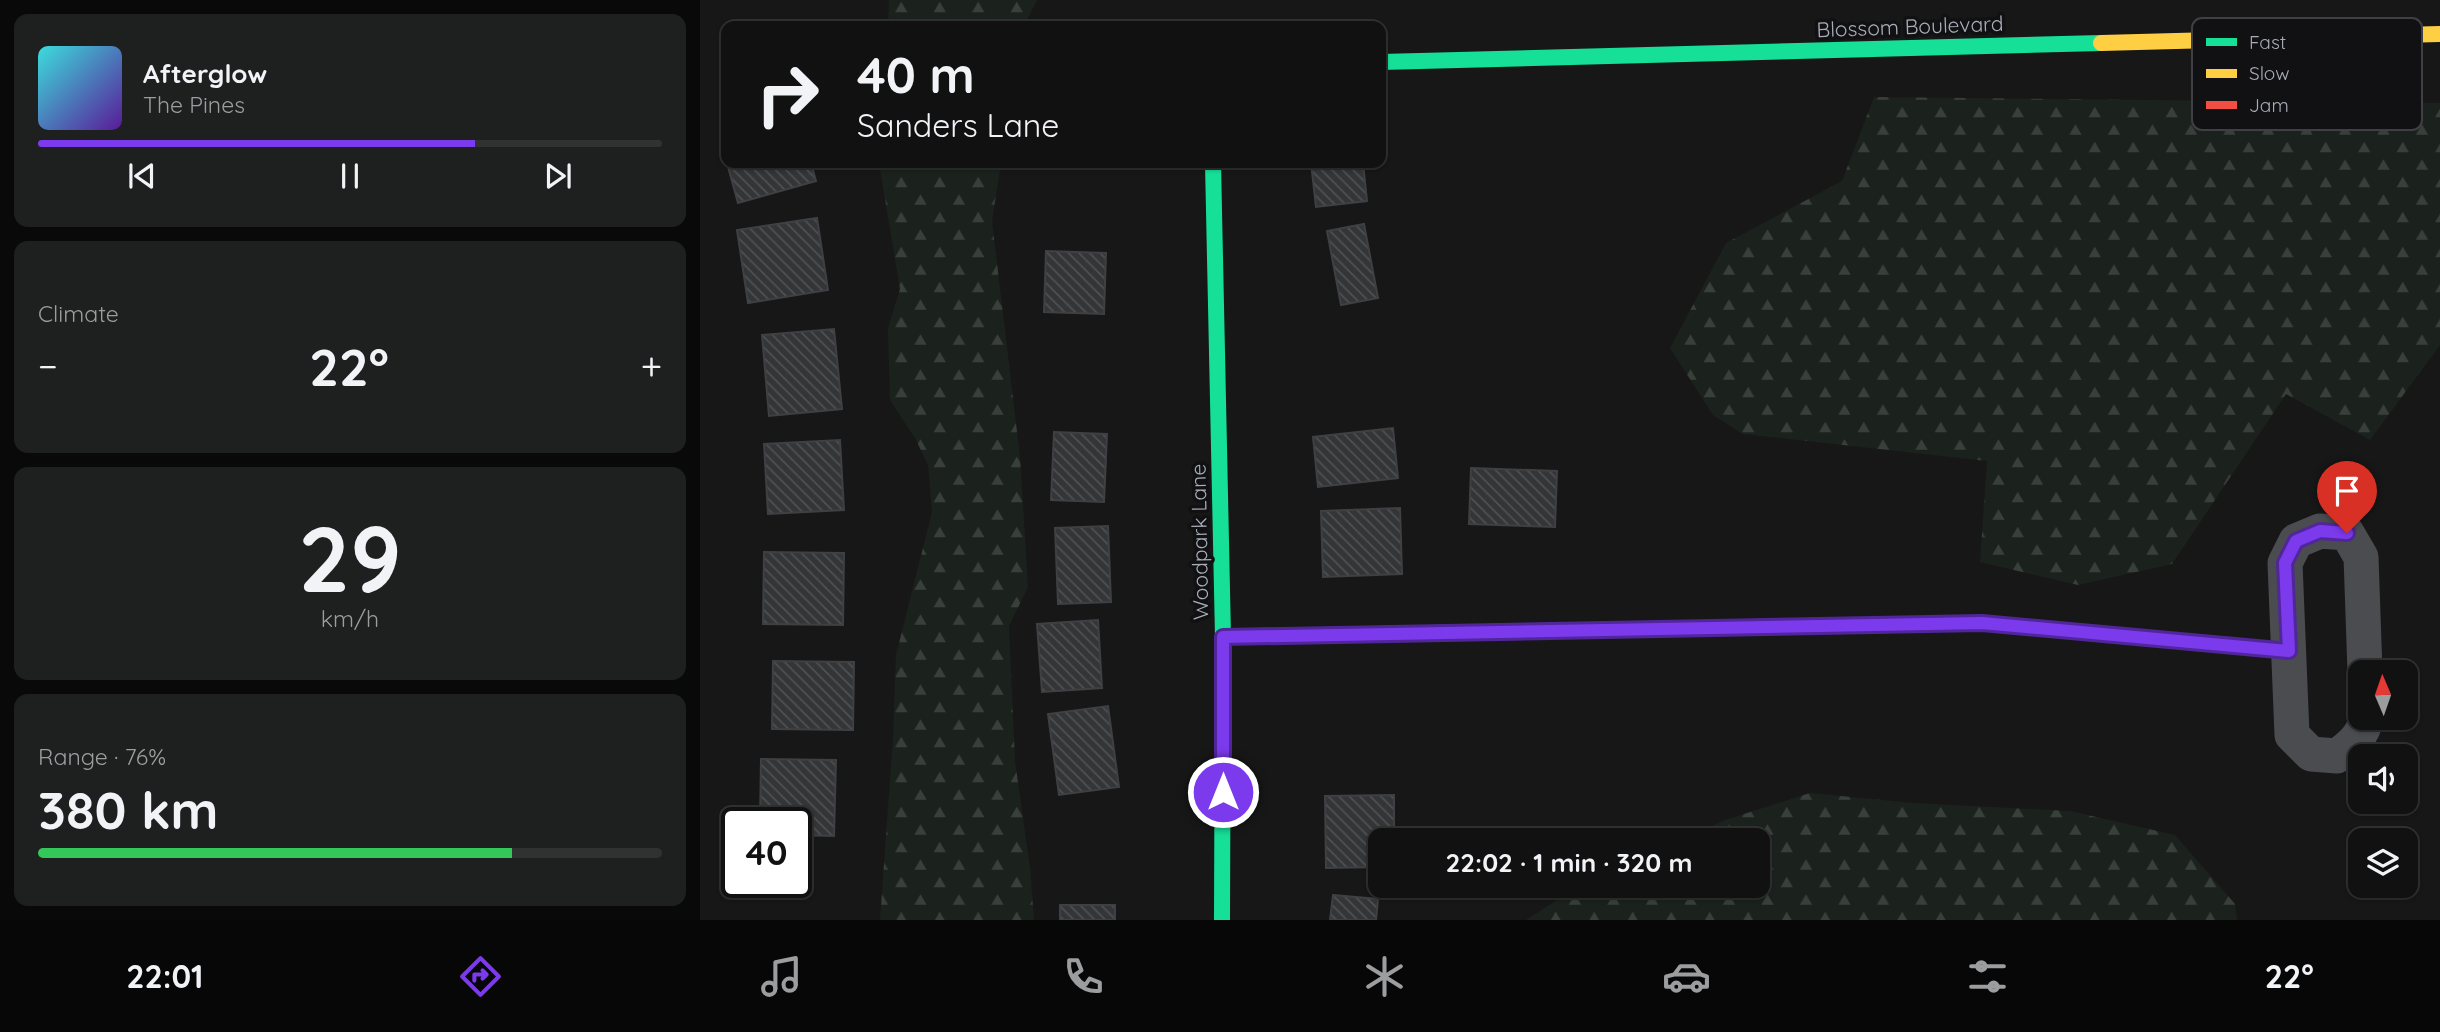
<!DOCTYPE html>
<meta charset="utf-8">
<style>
:root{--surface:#111;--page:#1e1f1f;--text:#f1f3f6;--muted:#9c9d9f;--line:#303131;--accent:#7c3aed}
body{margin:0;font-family:Quicksand,sans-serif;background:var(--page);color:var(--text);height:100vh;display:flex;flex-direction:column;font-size:26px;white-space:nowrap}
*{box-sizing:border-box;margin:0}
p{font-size:23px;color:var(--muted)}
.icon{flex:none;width:38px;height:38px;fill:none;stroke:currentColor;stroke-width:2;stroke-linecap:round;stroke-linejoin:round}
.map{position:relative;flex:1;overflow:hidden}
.side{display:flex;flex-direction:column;gap:14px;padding:14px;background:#090909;width:700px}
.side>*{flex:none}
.banner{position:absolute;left:21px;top:21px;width:665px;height:147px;border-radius:14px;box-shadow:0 2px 5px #0004,0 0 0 2px var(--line);background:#111;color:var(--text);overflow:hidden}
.needle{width:46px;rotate:358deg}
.tools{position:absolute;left:1648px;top:660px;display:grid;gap:14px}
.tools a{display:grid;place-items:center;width:70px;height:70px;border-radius:14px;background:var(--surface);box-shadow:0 2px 5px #0004,0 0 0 2px var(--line);font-size:35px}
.speed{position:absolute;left:21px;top:807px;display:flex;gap:14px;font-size:35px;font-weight:700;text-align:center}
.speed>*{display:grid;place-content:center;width:91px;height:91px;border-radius:50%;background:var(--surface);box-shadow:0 2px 5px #0004,0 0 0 2px var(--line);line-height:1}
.speed .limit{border:4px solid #111;border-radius:10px;background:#fff;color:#111}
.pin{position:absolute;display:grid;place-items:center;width:60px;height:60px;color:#fff;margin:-72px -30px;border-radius:50% 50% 50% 0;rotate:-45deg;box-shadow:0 0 7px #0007}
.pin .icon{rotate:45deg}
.me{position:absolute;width:77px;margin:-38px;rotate:0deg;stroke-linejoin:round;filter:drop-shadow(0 0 5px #0008)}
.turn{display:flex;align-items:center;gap:24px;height:147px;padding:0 21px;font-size:32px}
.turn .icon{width:91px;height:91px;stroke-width:2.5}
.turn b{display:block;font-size:49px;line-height:60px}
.big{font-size:52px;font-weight:700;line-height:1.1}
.side .card{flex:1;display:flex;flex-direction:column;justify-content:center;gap:10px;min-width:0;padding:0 24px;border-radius:14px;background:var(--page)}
.side .dial{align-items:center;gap:0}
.dial b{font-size:91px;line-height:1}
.song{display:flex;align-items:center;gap:21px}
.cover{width:84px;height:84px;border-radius:10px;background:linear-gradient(135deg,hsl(180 70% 55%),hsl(270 70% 35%))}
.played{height:7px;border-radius:4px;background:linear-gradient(90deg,var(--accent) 70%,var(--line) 70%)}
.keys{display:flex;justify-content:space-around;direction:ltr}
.heat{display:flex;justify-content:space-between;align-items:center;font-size:38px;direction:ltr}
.charge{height:10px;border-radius:5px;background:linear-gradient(90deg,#34c759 76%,var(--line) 0)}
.trip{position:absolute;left:668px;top:828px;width:402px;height:70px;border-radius:14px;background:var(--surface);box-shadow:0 2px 5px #0004,0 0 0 2px var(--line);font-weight:700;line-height:70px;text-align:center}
.tabs{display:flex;height:112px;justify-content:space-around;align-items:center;background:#070707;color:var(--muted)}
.tabs .icon{width:49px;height:49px}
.tabs .selected{color:var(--accent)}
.tabs b{font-size:32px;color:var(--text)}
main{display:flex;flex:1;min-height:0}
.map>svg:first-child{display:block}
.forest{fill:url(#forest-firs)}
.building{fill:url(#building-back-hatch);stroke:#3f4043;stroke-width:2}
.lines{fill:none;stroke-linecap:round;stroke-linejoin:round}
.street{stroke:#4b4c50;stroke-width:35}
.fast{stroke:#16e098;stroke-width:16}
.slow{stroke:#ffcf43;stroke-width:16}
.jam{stroke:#f24e42;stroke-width:16}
.route-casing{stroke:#51269a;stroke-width:18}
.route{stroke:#7c3aed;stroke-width:12}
.labels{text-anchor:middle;stroke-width:7;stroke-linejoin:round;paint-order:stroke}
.street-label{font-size:21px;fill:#a8adb8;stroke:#111113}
.key{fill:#111113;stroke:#3e4045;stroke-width:2}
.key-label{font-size:19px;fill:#a8adb8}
</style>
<main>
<section class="side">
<div class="card">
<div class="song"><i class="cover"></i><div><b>Afterglow</b><p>The Pines</p></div></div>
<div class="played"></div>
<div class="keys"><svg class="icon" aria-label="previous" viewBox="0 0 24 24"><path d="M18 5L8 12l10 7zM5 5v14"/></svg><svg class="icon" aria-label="pause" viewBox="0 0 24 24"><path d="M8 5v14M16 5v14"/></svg><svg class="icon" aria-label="next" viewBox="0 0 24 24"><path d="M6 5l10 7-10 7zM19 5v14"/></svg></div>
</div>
<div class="card"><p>Climate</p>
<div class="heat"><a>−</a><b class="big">22°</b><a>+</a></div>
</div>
<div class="card dial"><b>29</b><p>km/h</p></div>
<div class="card"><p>Range · 76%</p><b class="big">380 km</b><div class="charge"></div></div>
</section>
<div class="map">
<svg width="1740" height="920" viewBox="0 0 1740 920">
<defs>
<pattern id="forest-firs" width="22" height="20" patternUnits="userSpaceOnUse" patternTransform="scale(1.75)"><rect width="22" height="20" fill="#1b211c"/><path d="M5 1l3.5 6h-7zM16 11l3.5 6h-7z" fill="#393f3b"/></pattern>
<pattern id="building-back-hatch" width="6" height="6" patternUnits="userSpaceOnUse" patternTransform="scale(1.75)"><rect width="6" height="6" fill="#343537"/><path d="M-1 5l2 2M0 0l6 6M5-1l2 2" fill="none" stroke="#4f5052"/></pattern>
</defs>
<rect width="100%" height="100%" fill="#171717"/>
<!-- forest -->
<path class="forest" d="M189,0H337L324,26H188Z
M1174,97L1740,103V345L1670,440L1586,394L1472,564L1378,585L1280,562L1287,461L1043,434L1013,415L970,348L1026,243L1142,181Z
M179,163H301L292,221L320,457L328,587L309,626L315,761L330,868L334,920H180L193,738L196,655L232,512L228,465L215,438L190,400L188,328L200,289Z
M1110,793L1213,803L1370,811L1475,835L1535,904L1537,920H826L879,886H1059V840H981L1025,820Z"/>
<!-- building -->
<path class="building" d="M27,163H111L116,181L38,203Z
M611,163H663L667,201L616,207Z
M117,218L128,290L48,303L37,230Z
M664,224L678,298L641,305L627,231Z
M346,251L406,253L404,314L344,312Z
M134,329L142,409L69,416L62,335Z
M693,428L698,478L618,487L613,437Z
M354,432L407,434L404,502L351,500Z
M140,440L144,510L68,514L64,444Z
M771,468L857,471L855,527L769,524Z
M700,508L702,574L623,577L621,511Z
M408,526L411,602L358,604L355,528Z
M64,552L144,553L143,625L63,624Z
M398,620L402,688L342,692L337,624Z
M73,661L154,662L153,730L72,729Z
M408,706L419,787L359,795L348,714Z
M61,759L136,760L134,836L96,835V822H60Z
M694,795V840H681V867L626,868L625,796Z
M633,895L678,899L676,920H630Z
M360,905H415V920H360Z"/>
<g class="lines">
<!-- street -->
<path class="street" d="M1665,672L1661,557L1647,533L1620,531L1596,541L1585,563L1592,735L1611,754L1637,756C1651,746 1664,735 1666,718"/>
<!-- fast -->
<path class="fast" d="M681,62L1401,43
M513,163L523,637L522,920
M1426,636L1589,651
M523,637L1220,624"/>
<!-- slow -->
<path class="slow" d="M1401,43L1740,34"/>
<!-- jam -->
<path class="jam" d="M1220,624L1282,623L1426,636"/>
</g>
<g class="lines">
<defs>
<path id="route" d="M523,792V637L1282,623L1589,651L1585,563L1596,541L1620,531L1647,533"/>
</defs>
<!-- route casing -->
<use href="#route" class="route-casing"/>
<!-- route -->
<use href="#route" class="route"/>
</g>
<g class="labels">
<!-- street labels -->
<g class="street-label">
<text transform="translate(1210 27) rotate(-2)" y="7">Blossom Boulevard</text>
<text transform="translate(500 542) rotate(-91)" y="7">Woodpark Lane</text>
</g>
</g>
<!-- legend -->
<rect x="1492" y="18" width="230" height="112" rx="10" class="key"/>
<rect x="1506" y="38" width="31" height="8" fill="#16e098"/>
<rect x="1506" y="69" width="31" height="9" fill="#ffcf43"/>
<rect x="1506" y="101" width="31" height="8" fill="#f24e42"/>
<g class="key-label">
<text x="1549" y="49">Fast</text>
<text x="1549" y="80">Slow</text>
<text x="1549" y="112">Jam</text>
</g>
</svg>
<div class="tools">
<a><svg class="needle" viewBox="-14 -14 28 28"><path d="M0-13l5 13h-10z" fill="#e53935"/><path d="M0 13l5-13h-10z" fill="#9c9d9f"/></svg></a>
<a><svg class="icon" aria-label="sound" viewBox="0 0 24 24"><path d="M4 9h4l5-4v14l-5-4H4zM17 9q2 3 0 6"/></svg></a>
<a><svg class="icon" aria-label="layers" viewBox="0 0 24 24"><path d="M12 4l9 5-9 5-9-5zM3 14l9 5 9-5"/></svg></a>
</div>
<div class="speed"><div class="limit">40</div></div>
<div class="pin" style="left:1647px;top:533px;background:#d93025"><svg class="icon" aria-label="arrive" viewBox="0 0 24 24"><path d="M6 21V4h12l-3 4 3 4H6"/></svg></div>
<svg class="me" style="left:523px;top:792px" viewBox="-20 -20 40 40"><circle r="17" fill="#7c3aed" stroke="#fff" stroke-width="3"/><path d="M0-11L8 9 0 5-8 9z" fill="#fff"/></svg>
<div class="trip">22:02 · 1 min · 320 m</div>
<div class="banner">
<div class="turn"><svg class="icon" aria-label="right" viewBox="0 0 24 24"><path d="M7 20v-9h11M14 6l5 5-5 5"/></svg><div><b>40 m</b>Sanders Lane</div></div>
</div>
</div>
</main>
<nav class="tabs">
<b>22:01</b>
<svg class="icon selected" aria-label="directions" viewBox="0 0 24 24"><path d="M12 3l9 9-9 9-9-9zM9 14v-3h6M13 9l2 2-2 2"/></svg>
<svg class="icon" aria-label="music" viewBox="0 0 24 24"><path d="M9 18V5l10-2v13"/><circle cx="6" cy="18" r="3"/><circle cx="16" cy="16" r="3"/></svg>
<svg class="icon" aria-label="phone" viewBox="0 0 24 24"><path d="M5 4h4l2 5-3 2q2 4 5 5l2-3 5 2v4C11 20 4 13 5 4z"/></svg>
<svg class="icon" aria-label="climate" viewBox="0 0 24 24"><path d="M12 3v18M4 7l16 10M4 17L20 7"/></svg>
<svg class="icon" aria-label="car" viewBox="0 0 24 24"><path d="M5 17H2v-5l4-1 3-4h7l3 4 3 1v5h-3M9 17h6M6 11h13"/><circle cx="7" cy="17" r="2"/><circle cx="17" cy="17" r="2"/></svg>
<svg class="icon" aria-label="filters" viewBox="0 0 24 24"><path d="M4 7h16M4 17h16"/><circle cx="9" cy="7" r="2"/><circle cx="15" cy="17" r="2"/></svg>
<b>22°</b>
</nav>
